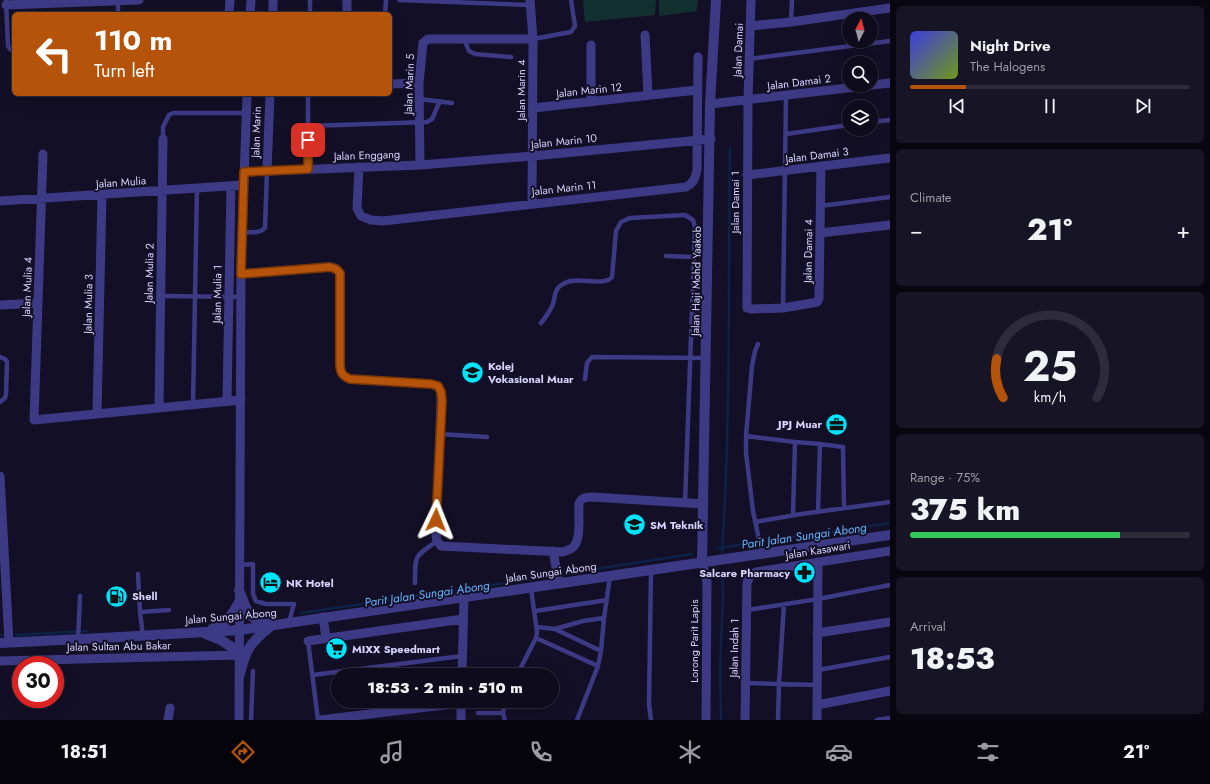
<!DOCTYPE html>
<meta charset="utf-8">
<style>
:root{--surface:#0e0b1c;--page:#171425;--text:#f1f3f6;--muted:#9b9ba3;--line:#2e2b3b;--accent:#b45309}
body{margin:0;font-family:Jost,sans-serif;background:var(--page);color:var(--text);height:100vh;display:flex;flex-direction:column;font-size:15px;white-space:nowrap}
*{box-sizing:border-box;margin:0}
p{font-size:13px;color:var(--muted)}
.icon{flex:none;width:22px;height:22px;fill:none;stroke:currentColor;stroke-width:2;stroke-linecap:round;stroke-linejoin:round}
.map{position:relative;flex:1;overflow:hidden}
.sheet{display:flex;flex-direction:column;gap:6px;padding:6px;background:#08060f;width:320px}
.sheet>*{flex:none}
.guide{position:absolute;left:12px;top:12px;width:380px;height:84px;border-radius:6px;box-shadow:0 4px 16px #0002,0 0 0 1px var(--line);background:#b45309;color:#fff;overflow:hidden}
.needle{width:26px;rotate:6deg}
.fabs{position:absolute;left:842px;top:12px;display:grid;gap:8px}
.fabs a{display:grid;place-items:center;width:36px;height:36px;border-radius:50%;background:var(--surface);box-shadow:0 4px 16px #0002,0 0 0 1px var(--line);font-size:20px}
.speed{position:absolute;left:12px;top:656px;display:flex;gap:8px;font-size:20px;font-weight:700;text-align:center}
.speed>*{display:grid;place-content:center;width:52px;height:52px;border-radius:50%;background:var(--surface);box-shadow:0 4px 16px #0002,0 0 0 1px var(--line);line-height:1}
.speed .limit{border:6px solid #d22;background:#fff;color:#111}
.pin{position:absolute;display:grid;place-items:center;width:34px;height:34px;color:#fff;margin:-17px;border-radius:8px;box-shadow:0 2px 6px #0006}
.me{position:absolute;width:44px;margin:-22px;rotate:2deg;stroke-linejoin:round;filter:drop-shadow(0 0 3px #0008)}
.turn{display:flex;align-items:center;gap:14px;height:84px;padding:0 16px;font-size:18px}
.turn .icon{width:52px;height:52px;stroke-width:2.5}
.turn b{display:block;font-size:28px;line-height:34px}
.big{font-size:30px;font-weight:800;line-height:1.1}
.sheet .widget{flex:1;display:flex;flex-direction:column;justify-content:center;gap:6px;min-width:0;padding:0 14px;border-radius:6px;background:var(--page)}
.sheet .dial{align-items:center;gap:0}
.dial svg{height:104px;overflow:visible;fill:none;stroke:var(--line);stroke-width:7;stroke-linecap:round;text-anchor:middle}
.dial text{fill:var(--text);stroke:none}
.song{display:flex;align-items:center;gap:12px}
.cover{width:48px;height:48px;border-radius:6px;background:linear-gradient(135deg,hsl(240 70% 55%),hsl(80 70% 35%))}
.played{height:4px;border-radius:2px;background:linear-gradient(90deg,var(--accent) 20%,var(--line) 20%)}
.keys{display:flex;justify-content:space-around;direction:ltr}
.heat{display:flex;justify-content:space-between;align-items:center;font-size:22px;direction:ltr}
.charge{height:6px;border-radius:3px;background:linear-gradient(90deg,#34c759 75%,var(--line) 0)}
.trip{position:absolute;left:331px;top:668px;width:228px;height:40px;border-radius:20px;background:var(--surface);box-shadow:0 4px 16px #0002,0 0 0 1px var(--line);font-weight:800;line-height:40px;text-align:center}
.tab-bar{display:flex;height:64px;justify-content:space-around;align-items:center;background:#06040b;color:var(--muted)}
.tab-bar .icon{width:28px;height:28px}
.tab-bar .on{color:var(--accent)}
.tab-bar b{font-size:18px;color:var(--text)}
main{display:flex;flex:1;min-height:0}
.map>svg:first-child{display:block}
.green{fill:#12302f}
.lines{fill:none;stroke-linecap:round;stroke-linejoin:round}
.stream{stroke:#0c2248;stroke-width:2.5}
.service{stroke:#3d3a85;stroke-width:4.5}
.minor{stroke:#3d3a85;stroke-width:9}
.tertiary{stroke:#3d3a85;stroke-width:10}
.route-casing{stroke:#753606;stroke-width:10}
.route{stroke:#b45309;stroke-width:7}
.labels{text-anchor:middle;stroke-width:4;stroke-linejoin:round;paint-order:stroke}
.street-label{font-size:11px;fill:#d9d4ff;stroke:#130f26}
.poi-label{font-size:11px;font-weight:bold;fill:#d9d4ff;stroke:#130f26;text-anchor:start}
.water-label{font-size:12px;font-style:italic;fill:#62b6ff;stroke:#130f26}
</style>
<main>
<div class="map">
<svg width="890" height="720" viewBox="0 0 890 720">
<rect width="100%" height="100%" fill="#130f26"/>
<!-- green -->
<path class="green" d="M583,0H656L655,15L585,22Z
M659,0H698L697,11L659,16Z"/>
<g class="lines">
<!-- stream -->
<path class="stream" d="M718,548L890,523
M722,552C731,418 728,283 730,148
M564,574L692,554
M301,613L552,576
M254,614L273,616
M212,622L217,618
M0,635H2
M16,635L87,631
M721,720L720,669L723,594L722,575"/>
<!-- service -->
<path class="service" d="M6,0L8,46L10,49L14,51
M399,0L530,5
M118,14V1
M310,14V0
M385,14L386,0
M791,22L792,0
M464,39L469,51L475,54L511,57
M533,39L571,32L575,26L571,0
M749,59L890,41
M419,99L452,103
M871,122L890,120
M308,126L427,122L432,119L440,101
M786,134L849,125
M163,139V127L169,115L173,113H246
M308,169V94
M820,206L890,197
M242,232C250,232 259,234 265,228L267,171
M666,256L694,257
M161,296L241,297
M783,308L786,96
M541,323C546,317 550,311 553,304C555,299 554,291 559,287C574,272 601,289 612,277L616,231L621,222L630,218L685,215L693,220L695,227L685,503
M758,344L755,351L752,366L746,436V453L753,511L762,554
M0,357L5,359L7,362L6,394L5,398L0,402
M585,379L587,363L592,357L706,358
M193,405L197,188
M440,434L487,437
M746,436L795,442L793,515
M795,442L820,444L843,447L844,508
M818,512L820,444
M755,522L801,514L890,502
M240,565L253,564V594L256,601L266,604H294L289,622
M138,574L140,612L143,636
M415,583C415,555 414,557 437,541
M747,610L818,599L890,585
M535,611L607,600
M140,612L169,610
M537,627L555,629L601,651
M555,629L583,621L604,618
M536,638L598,666
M78,640L80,596
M308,641L318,720
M818,670L890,657
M313,675L462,656
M517,675L536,638L537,632L531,588
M745,683L817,685
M505,701L503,713L505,720
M478,713H503
M251,720L253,671
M577,720L598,666L601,651L604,618L610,576
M651,720L649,704L651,570
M778,720L779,683L784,604
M877,720L890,718"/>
<!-- minor -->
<path class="minor" d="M530,0L533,39L532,204
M751,0L748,100L747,308L751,309L783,308L812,303L817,302L819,299L821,166
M6,5L139,0
M229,14L230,0
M250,14L251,0
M273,14V0
M347,14V0
M750,26L791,22L890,8
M645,35L648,95
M591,45V102
M390,84L419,83
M710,104L890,83
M533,108L697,90
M43,154L34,420L241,400
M420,165L419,83L423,43L428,39H533
M359,167L357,208L361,216L371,220L383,221L686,187C694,183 695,178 697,170L698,57
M267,171L270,94
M244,172L420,165L533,156L711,139
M747,175L890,158
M0,201L243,185
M820,233L890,225
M241,274L330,267L336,269L340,273V363C340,372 342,376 350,379L431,384L438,386L441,392V401L436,535L437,541L441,546L563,552C566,551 569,550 572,548C582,541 578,516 579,504C581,498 585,497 592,497L704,504
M0,305L38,303
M227,401L231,186
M159,408L163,139
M97,414L102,195
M0,476L9,642
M553,551L559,583
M702,562L707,582L706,720
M323,617L326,638
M817,633L890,622
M308,641L463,619
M0,661L239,655
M462,675L464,597
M817,705L890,691
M168,720L170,708
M239,720L241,266L247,94
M320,720L461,703
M461,720V701
M745,720L747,583L750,576L756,572L890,551
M817,720L818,562"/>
<!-- tertiary -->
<path class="tertiary" d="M702,562L710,104L716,0
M239,590C247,609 246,619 269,624
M212,629C226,624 232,615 239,602
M206,634L221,640L239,652
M0,643L102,638L240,630L890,535
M240,674C246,648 251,642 271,626"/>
</g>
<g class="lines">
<defs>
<path id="route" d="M308,140V169L244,172L241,274L330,267L336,269L340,273V363C340,372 342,376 350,379L431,384L438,386L441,392L442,401L436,520"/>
</defs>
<!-- route casing -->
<use href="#route" class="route-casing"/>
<!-- route -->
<use href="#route" class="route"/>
</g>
<!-- icons -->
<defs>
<symbol id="university-disc" viewBox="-11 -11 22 22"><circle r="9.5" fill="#00e5ff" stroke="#130f26"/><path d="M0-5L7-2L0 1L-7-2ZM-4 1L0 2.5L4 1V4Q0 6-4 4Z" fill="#111"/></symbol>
<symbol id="office-disc" viewBox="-11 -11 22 22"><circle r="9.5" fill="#00e5ff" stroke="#130f26"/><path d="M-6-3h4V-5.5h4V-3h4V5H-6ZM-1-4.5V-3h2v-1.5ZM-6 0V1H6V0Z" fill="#111"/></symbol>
<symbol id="school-disc" viewBox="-11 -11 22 22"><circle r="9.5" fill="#00e5ff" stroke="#130f26"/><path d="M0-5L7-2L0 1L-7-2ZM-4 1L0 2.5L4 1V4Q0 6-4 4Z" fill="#111"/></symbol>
<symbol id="pharmacy-disc" viewBox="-11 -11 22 22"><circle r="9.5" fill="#00e5ff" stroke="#130f26"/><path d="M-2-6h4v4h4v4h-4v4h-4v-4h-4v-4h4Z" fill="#111"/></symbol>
<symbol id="hotel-disc" viewBox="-11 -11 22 22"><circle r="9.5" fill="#00e5ff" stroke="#130f26"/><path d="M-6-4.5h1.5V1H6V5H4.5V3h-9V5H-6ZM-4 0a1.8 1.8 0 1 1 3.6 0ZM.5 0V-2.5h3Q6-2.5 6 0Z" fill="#111"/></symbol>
<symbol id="fuel-disc" viewBox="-11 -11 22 22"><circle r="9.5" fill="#00e5ff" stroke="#130f26"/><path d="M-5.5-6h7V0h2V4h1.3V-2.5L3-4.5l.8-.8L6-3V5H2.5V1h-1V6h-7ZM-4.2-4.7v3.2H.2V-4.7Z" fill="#111"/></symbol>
<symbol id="supermarket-disc" viewBox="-11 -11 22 22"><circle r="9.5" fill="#00e5ff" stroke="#130f26"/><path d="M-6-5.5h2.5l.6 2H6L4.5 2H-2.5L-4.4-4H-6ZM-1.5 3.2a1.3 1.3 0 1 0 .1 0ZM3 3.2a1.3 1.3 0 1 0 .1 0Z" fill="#111"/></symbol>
</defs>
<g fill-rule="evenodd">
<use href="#university-disc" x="460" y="360" width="25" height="25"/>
<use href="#office-disc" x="824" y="412" width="25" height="25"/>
<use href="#school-disc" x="622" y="512" width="25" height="25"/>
<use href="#pharmacy-disc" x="792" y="560" width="25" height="25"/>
<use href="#hotel-disc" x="258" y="570" width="25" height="25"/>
<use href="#fuel-disc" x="104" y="584" width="25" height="25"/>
<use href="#supermarket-disc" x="324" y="636" width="25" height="25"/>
</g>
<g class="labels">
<!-- street labels -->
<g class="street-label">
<text transform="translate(738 50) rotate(-88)" y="4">Jalan Damai</text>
<text transform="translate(799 82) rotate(-7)" y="4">Jalan Damai 2</text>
<text transform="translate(409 84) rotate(-88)" y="4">Jalan Marin 5</text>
<text transform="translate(521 90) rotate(-90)" y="4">Jalan Marin 4</text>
<text transform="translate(589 90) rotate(-6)" y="4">Jalan Marin 12</text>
<text transform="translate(256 132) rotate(-88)" y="4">Jalan Marin</text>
<text transform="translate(564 141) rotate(-6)" y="4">Jalan Marin 10</text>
<text transform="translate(367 155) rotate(-2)" y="4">Jalan Enggang</text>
<text transform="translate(817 155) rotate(-7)" y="4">Jalan Damai 3</text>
<text transform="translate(121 182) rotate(-4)" y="4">Jalan Mulia</text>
<text transform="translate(564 188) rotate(-6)" y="4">Jalan Marin 11</text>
<text transform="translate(735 202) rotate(-90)" y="4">Jalan Damai 1</text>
<text transform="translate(808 251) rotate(-89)" y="4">Jalan Damai 4</text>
<text transform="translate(149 273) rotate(-89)" y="4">Jalan Mulia 2</text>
<text transform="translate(696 281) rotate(-89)" y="4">Jalan Haji Mohd Yaakob</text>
<text transform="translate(27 287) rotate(-88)" y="4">Jalan Mulia 4</text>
<text transform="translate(217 294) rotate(-89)" y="4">Jalan Mulia 1</text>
<text transform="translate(88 304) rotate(-89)" y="4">Jalan Mulia 3</text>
<text transform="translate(818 550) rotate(-9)" y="4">Jalan Kasawari</text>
<text transform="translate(551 572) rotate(-8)" y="4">Jalan Sungai Abong</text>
<text transform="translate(231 616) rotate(-5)" y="4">Jalan Sungai Abong</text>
<text transform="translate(694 641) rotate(-90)" y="4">Lorong Parit Lapis</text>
<text transform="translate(119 646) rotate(-1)" y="4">Jalan Sultan Abu Bakar</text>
<text transform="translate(734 648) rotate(-89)" y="4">Jalan Indah 1</text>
</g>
<!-- poi labels -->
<g class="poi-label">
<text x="488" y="370">Kolej<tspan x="488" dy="13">Vokasional Muar</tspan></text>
<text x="822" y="428" text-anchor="end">JPJ Muar</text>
<text x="650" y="529">SM Teknik</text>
<text x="790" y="577" text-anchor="end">Salcare Pharmacy</text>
<text x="286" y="587">NK Hotel</text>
<text x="132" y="600">Shell</text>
<text x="352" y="653">MIXX Speedmart</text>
</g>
<!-- water labels -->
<g class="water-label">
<text transform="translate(804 536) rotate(-8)" y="4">Parit Jalan Sungai Abong</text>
<text transform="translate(427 594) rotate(-8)" y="4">Parit Jalan Sungai Abong</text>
</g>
</g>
</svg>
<div class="fabs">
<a><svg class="needle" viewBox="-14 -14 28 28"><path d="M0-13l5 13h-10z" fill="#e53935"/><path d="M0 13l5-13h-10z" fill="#9b9ba3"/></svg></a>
<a><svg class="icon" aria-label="search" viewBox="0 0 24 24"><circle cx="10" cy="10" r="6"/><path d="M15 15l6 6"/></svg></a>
<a><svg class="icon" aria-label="layers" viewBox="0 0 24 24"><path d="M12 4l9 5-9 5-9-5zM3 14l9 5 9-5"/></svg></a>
</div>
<div class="speed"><div class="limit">30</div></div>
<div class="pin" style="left:308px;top:140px;background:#d93025"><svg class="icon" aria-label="arrive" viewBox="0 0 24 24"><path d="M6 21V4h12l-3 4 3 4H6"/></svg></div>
<svg class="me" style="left:436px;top:520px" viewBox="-20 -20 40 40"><path d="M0-17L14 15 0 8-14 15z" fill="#b45309" stroke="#fff" stroke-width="4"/></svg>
<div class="trip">18:53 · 2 min · 510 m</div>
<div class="guide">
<div class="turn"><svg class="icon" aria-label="left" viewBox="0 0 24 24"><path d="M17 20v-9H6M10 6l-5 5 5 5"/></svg><div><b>110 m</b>Turn left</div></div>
</div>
</div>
<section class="sheet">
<div class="widget">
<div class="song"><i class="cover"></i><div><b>Night Drive</b><p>The Halogens</p></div></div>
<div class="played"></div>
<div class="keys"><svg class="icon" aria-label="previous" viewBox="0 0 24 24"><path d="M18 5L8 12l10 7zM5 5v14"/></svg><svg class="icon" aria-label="pause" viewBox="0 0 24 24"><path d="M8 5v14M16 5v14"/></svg><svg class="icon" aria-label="next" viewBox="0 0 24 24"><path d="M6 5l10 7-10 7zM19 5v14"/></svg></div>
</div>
<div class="widget"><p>Climate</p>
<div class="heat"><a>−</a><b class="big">21°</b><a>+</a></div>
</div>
<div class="widget dial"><svg viewBox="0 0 100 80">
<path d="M14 69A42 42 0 1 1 86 69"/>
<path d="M14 69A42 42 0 0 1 9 39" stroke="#b45309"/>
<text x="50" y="56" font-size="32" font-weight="700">25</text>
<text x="50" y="72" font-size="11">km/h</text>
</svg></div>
<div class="widget"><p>Range · 75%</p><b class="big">375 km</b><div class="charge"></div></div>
<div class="widget"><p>Arrival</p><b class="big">18:53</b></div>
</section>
</main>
<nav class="tab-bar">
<b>18:51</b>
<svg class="icon on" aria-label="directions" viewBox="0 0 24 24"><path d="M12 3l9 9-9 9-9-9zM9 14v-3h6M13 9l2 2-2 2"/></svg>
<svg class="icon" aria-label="music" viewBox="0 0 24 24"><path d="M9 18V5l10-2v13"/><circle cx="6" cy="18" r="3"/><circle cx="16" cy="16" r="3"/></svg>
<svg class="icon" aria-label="phone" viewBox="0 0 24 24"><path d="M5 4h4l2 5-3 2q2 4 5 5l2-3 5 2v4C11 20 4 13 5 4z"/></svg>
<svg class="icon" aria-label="climate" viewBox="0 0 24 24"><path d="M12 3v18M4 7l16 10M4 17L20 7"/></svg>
<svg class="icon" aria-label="car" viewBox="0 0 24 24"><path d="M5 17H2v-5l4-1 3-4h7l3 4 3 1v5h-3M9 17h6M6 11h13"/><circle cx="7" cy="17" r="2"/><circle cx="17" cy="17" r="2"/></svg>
<svg class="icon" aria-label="filters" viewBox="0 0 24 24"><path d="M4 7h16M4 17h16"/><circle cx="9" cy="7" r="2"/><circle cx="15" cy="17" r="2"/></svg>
<b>21°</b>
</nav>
